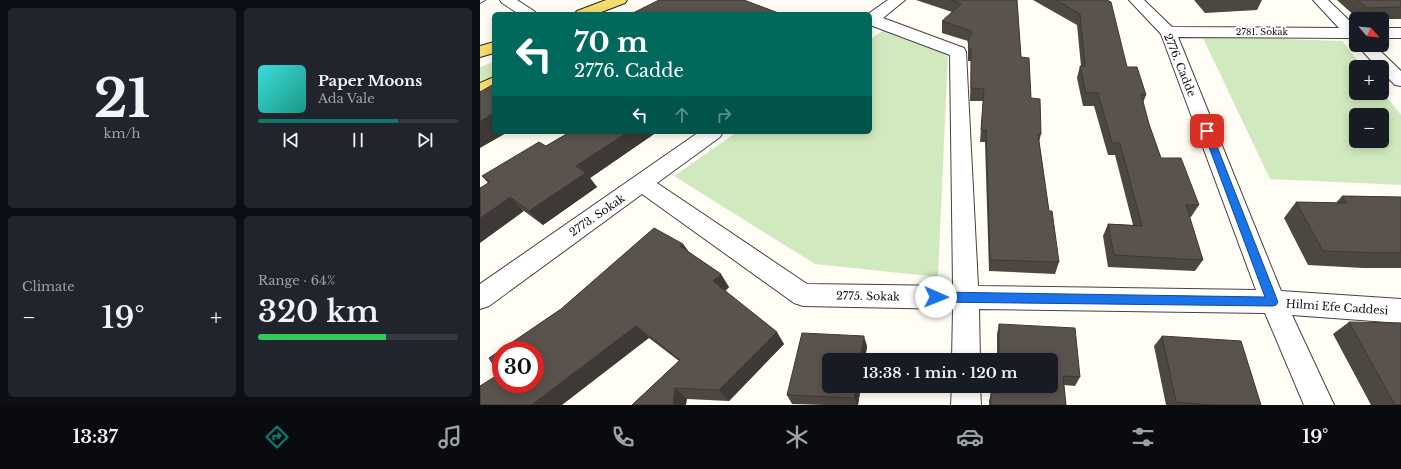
<!DOCTYPE html>
<meta charset="utf-8">
<style>
:root{--surface:#171b24;--page:#20242c;--text:#f1f3f6;--muted:#9ea1a6;--line:#363941;--accent:#0f766e}
body{margin:0;font-family:"Libre Baskerville",serif;background:var(--page);color:var(--text);height:100vh;display:flex;flex-direction:column;font-size:15px;white-space:nowrap}
*{box-sizing:border-box;margin:0}
p{font-size:13px;color:var(--muted)}
.icon{flex:none;width:22px;height:22px;fill:none;stroke:currentColor;stroke-width:2;stroke-linecap:round;stroke-linejoin:round}
.map{position:relative;flex:1;overflow:hidden}
.drawer{display:flex;flex-direction:column;gap:8px;padding:8px;background:#0d0f14;width:480px}
.drawer>*{flex:none}
.hud{position:absolute;left:12px;top:12px;width:380px;height:122px;border-radius:6px;box-shadow:0 2px 10px #0003;background:#00695c;color:#fff;overflow:hidden}
.needle{width:26px;rotate:117deg}
.buttons{position:absolute;left:869px;top:12px;display:grid;gap:8px}
.buttons a{display:grid;place-items:center;width:40px;height:40px;border-radius:6px;background:var(--surface);box-shadow:0 2px 10px #0003;font-size:20px}
.speed{position:absolute;left:12px;top:341px;display:flex;gap:8px;font-size:20px;font-weight:700;text-align:center}
.speed>*{display:grid;place-content:center;width:52px;height:52px;border-radius:50%;background:var(--surface);box-shadow:0 2px 10px #0003;line-height:1}
.speed .limit{border:6px solid #d22;background:#fff;color:#111}
.pin{position:absolute;display:grid;place-items:center;width:34px;height:34px;color:#fff;margin:-17px;border-radius:8px;box-shadow:0 2px 6px #0006}
.me{position:absolute;width:44px;margin:-22px;rotate:91deg;stroke-linejoin:round;filter:drop-shadow(0 0 3px #0008)}
.turn{display:flex;align-items:center;gap:14px;height:84px;padding:0 16px;font-size:18px}
.turn .icon{width:52px;height:52px;stroke-width:2.5}
.turn b{display:block;font-size:28px;line-height:34px}
.lanes{display:flex;align-items:center;height:38px;padding:0 16px;background:#0003;justify-content:center;gap:20px;direction:ltr}
.lanes .off{opacity:.35}
.big{font-size:30px;font-weight:600;line-height:1.1}
.drawer .card{flex:1;display:flex;flex-direction:column;justify-content:center;gap:6px;min-width:0;padding:0 14px;border-radius:6px;background:var(--page)}
.drawer .dial{align-items:center;gap:0}
.dial b{font-size:52px;line-height:1}
.song{display:flex;align-items:center;gap:12px}
.cover{width:48px;height:48px;border-radius:6px;background:linear-gradient(135deg,hsl(180 70% 55%),hsl(170 70% 35%))}
.played{height:4px;border-radius:2px;background:linear-gradient(90deg,var(--accent) 70%,var(--line) 70%)}
.keys{display:flex;justify-content:space-around;direction:ltr}
.heat{display:flex;justify-content:space-between;align-items:center;font-size:22px;direction:ltr}
.charge{height:6px;border-radius:3px;background:linear-gradient(90deg,#34c759 64%,var(--line) 0)}
.drawer .tiles{flex:1;display:grid;gap:8px;grid-template-columns:repeat(2,1fr)}
.trip{position:absolute;left:342px;top:353px;width:236px;height:40px;border-radius:6px;background:var(--surface);box-shadow:0 2px 10px #0003;font-weight:600;line-height:40px;text-align:center}
.dock{display:flex;height:64px;justify-content:space-around;align-items:center;background:#090b0e;color:var(--muted)}
.dock .icon{width:28px;height:28px}
.dock .active{color:var(--accent)}
.dock b{font-size:18px;color:var(--text)}
main{display:flex;flex:1;min-height:0}
.map>svg:first-child{display:block}
.green{fill:#d1e9be;fill-rule:evenodd}
.lines{fill:none;stroke-linecap:round;stroke-linejoin:round}
.service-casing{stroke:#434343;stroke-width:2}
.minor-casing{stroke:#434343;stroke-width:2}
.primary-casing{stroke:#212121;stroke-width:2}
.service{fill:#fff;fill-rule:evenodd}
.minor{fill:#fff;fill-rule:evenodd}
.primary{fill:#f4dd6e;fill-rule:evenodd}
.wall{fill:#4d4742}
.shaded-wall{fill:#3e3936}
.building{fill:#59524d;stroke:#3e3936;fill-rule:evenodd}
.route{fill:#1a73e8;stroke:#114b97}
.labels{text-anchor:middle;stroke-width:4;stroke-linejoin:round;paint-order:stroke}
.far-street-label{font-size:9px;fill:#101010;stroke:#fff}
.street-label{font-size:11px;fill:#101010;stroke:#fff}
</style>
<main>
<section class="drawer">
<div class="tiles">
<div class="card dial"><b>21</b><p>km/h</p></div>
<div class="card">
<div class="song"><i class="cover"></i><div><b>Paper Moons</b><p>Ada Vale</p></div></div>
<div class="played"></div>
<div class="keys"><svg class="icon" aria-label="previous" viewBox="0 0 24 24"><path d="M18 5L8 12l10 7zM5 5v14"/></svg><svg class="icon" aria-label="pause" viewBox="0 0 24 24"><path d="M8 5v14M16 5v14"/></svg><svg class="icon" aria-label="next" viewBox="0 0 24 24"><path d="M6 5l10 7-10 7zM19 5v14"/></svg></div>
</div>
<div class="card"><p>Climate</p>
<div class="heat"><a>−</a><b class="big">19°</b><a>+</a></div>
</div>
<div class="card"><p>Range · 64%</p><b class="big">320 km</b><div class="charge"></div></div>
</div>
</section>
<div class="map">
<svg width="921" height="405" viewBox="0 0 921 405">
<rect width="100%" height="100%" fill="#fffdf4"/>
<!-- green -->
<path class="green" d="M405,29L468,53L458,277L335,264L194,176L257,132H390V40Z
M722,36L862,41L883,67H876V93H902V91L921,115V185L790,179ZM876,115H902V141H876Z
M14,62V78L0,85V67Z"/>
<g class="lines">
<defs>
<path id="service" d="M0,0H5L0,3Z"/>
<path id="minor" d="M20,0H37L54,11L57,14H39L22,3Z
M408,0H425L403,18L484,48L486,52L498,286L776,290L681,34L649,0H664L692,27L859,28L833,0H848L876,27V41L869,38L698,37L801,291L921,299V323L812,315L854,405H824L785,313L499,309L500,360H472L473,309L323,306L314,303L162,194L9,306L0,309V284L219,132H243L240,137L177,183L327,284L473,286L470,55L390,25V14H388Z
M902,28H921V38H902Z
M877,45H894L921,71V86L915,85L902,72V67H897Z
M472,386H500L501,405H471Z"/>
<path id="primary" d="M126,0H147L145,3L116,14H94L97,11Z
M14,42V53L0,57V46Z
M14,77V89L0,96V83Z"/>
</defs>
<!-- service casing -->
<use href="#service" class="service-casing"/>
<!-- minor casing -->
<use href="#minor" class="minor-casing"/>
<!-- primary casing -->
<use href="#primary" class="primary-casing"/>
<!-- service -->
<use href="#service" class="service"/>
<!-- minor -->
<use href="#minor" class="minor"/>
<!-- primary -->
<use href="#primary" class="primary"/>
</g>
<!-- wall -->
<path class="wall" d="M436,0H537L541,57L551,98L561,134L559,142L569,211L579,262L575,274L509,271L505,142H500L503,101H490L491,61H488V41L462,33V21L472,12Z
M553,0H627L647,67L666,95L663,103L669,124L681,158L719,205L711,217H709L723,260L715,271L628,267L623,236L628,224L653,225L635,155H628L614,106H603L597,78L600,66H601L597,25Z
M714,0H782L777,10L725,13Z
M857,0H921V19H878Z
M90,132H177L110,178L117,187L63,225L44,211L8,183L2,176L66,146Z
M862,196L921,197V268H883L828,265L804,218L816,202L856,203Z
M203,244L209,252L249,287L245,291L304,344L249,401L207,399L152,405L199,361L169,338L19,374Z
M869,322L921,405H891L853,334Z
M519,324L600,377L595,386L584,385L586,405H509V401L511,393H518V386H571V360H517V334Z
M682,336L781,405H686L674,346Z
M387,346L378,405H344L312,404L307,395Z"/>
<!-- shaded-wall -->
<path class="shaded-wall" d="M14,113V132H28L0,148V121Z
M148,132H177L110,178L117,187L63,225L49,211L96,166Z
M30,197L44,211L0,243V218Z
M203,244L212,257L200,246Z
M241,274L249,287L242,294L233,281Z
M156,326L169,338L82,405H51Z
M297,332L304,344L249,401L239,390Z
M384,336L387,346L385,360H380Z
M376,386H381L378,405H377L374,398Z
M195,388L207,399L206,405H193Z"/>
<!-- building -->
<path class="building" d="M179,0H264L301,14H151Z
M470,0H537L541,57L549,58L551,98L560,99L561,134H558L569,211H572L579,262L510,260L506,130H501L504,89L491,88V49H489L488,41L492,31L462,21L481,4Z
M576,0H627L631,2L647,67H657L666,95L661,94L669,124L681,158H701L719,205H706L723,260L634,255L628,224L662,226L640,143H632L618,93H606L600,66H605L600,14Z
M878,0H921V7L887,8Z
M14,84V113L0,121V92Z
M90,132H148L96,166L106,173L49,211L30,197L0,218V188L10,182L2,176L59,142L66,146Z
M862,196L921,197V253H900L843,251L816,202L867,203Z
M174,228L203,244L200,246L241,274L233,281L297,332L239,390L195,388L193,405H152L200,360L156,326L51,405H0V386L19,374L9,358L81,309ZM21,350H55V384H21Z
M869,322L921,323V405H915Z
M519,324L595,328L600,377L583,376L586,405H511V393H520V386H571V360H519Z
M322,333L384,336L380,360H349V386H376L374,398L307,395Z
M682,336L761,341L781,405H730L696,402Z"/>
<!-- route -->
<path class="route" d="M727,128L731,131L798,302L796,305L793,306L456,302L452,300L451,297L452,294L456,292L785,297L723,131Z"/>
<g class="labels">
<!-- far-street labels -->
<g class="far-street-label">
<text x="782" y="35">2781. Sokak</text>
</g>
<!-- street labels -->
<g class="street-label">
<text transform="translate(700 65) rotate(68)" y="4">2776. Cadde</text>
<text transform="translate(117 215) rotate(-35)" y="4">2773. Sokak</text>
<text transform="translate(388 296) rotate(1)" y="4">2775. Sokak</text>
<text transform="translate(857 307) rotate(4)" y="4">Hilmi Efe Caddesi</text>
</g>
</g>
</svg>
<div class="buttons">
<a><svg class="needle" viewBox="-14 -14 28 28"><path d="M0-13l5 13h-10z" fill="#e53935"/><path d="M0 13l5-13h-10z" fill="#9ea1a6"/></svg></a>
<a>+</a>
<a>−</a>
</div>
<div class="speed"><div class="limit">30</div></div>
<div class="pin" style="left:727px;top:131px;background:#d93025"><svg class="icon" aria-label="arrive" viewBox="0 0 24 24"><path d="M6 21V4h12l-3 4 3 4H6"/></svg></div>
<svg class="me" style="left:456px;top:297px" viewBox="-20 -20 40 40"><circle r="19" fill="#fff"/><path d="M0-13L10 11 0 6-10 11z" fill="#1a73e8"/></svg>
<div class="trip">13:38 · 1 min · 120 m</div>
<div class="hud">
<div class="turn"><svg class="icon" aria-label="left" viewBox="0 0 24 24"><path d="M17 20v-9H6M10 6l-5 5 5 5"/></svg><div><b>70 m</b>2776. Cadde</div></div>
<div class="lanes"><svg class="icon" aria-label="left" viewBox="0 0 24 24"><path d="M17 20v-9H6M10 6l-5 5 5 5"/></svg><svg class="icon off" aria-label="ahead" viewBox="0 0 24 24"><path d="M12 20V5M6 11l6-6 6 6"/></svg><svg class="icon off" aria-label="right" viewBox="0 0 24 24"><path d="M7 20v-9h11M14 6l5 5-5 5"/></svg></div>
</div>
</div>
</main>
<nav class="dock">
<b>13:37</b>
<svg class="icon active" aria-label="directions" viewBox="0 0 24 24"><path d="M12 3l9 9-9 9-9-9zM9 14v-3h6M13 9l2 2-2 2"/></svg>
<svg class="icon" aria-label="music" viewBox="0 0 24 24"><path d="M9 18V5l10-2v13"/><circle cx="6" cy="18" r="3"/><circle cx="16" cy="16" r="3"/></svg>
<svg class="icon" aria-label="phone" viewBox="0 0 24 24"><path d="M5 4h4l2 5-3 2q2 4 5 5l2-3 5 2v4C11 20 4 13 5 4z"/></svg>
<svg class="icon" aria-label="climate" viewBox="0 0 24 24"><path d="M12 3v18M4 7l16 10M4 17L20 7"/></svg>
<svg class="icon" aria-label="car" viewBox="0 0 24 24"><path d="M5 17H2v-5l4-1 3-4h7l3 4 3 1v5h-3M9 17h6M6 11h13"/><circle cx="7" cy="17" r="2"/><circle cx="17" cy="17" r="2"/></svg>
<svg class="icon" aria-label="filters" viewBox="0 0 24 24"><path d="M4 7h16M4 17h16"/><circle cx="9" cy="7" r="2"/><circle cx="15" cy="17" r="2"/></svg>
<b>19°</b>
</nav>
